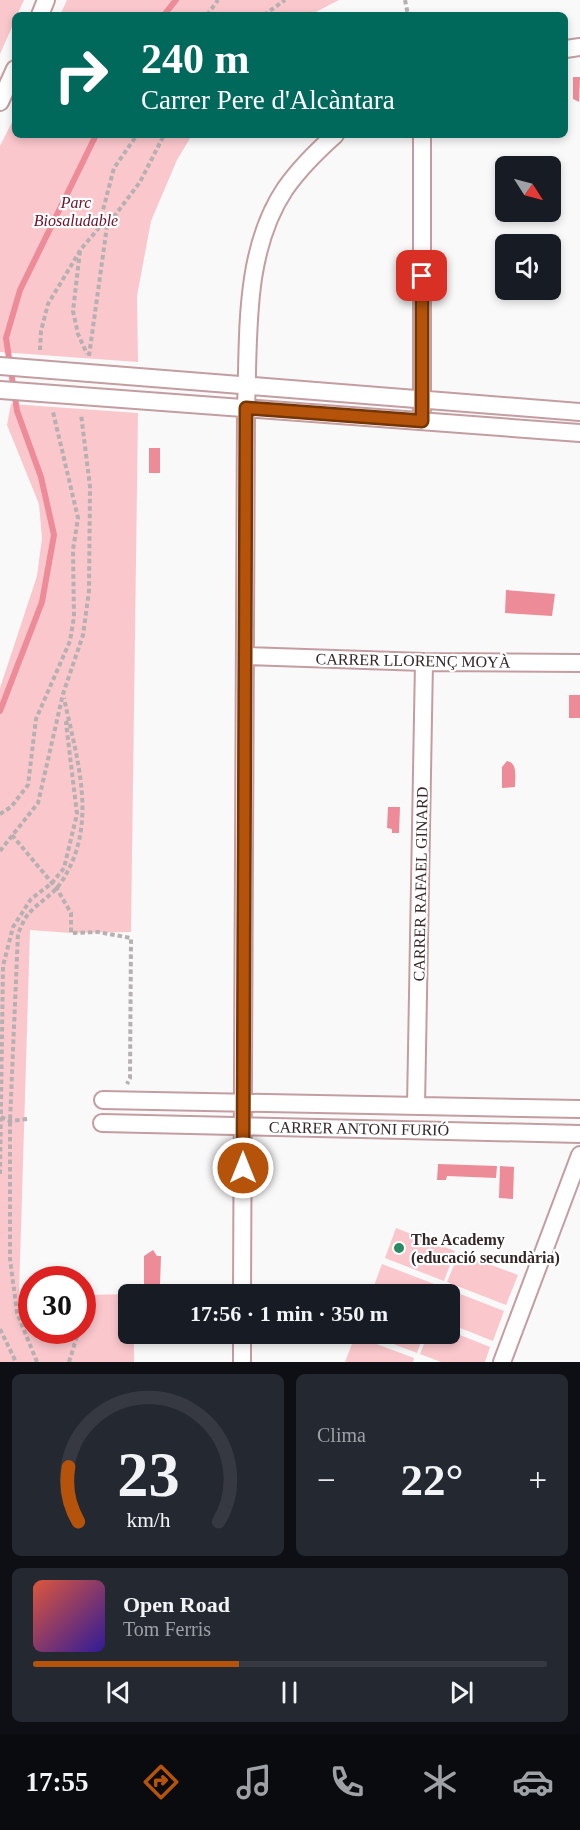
<!DOCTYPE html>
<html lang="es">
<meta charset="utf-8">
<style>
:root{--surface:#171b24;--page:#242831;--text:#f1f3f6;--muted:#9ea1a6;--line:#363941;--accent:#b45309}
body{margin:0;font-family:"Times New Roman",serif;background:var(--page);color:var(--text);height:100vh;display:flex;flex-direction:column;font-size:22px;white-space:nowrap}
*{box-sizing:border-box;margin:0}
p{font-size:20px;color:var(--muted)}
.icon{flex:none;width:33px;height:33px;fill:none;stroke:currentColor;stroke-width:2;stroke-linecap:round;stroke-linejoin:round}
.map{position:relative;height:1362px;overflow:hidden}
.panel{display:flex;flex-direction:column;gap:12px;padding:12px;background:#0d0f14;flex:1}
.panel>*{flex:none}
.banner{position:absolute;left:12px;top:12px;width:556px;height:126px;border-radius:9px;box-shadow:0 3px 9px #0003;background:#00695c;color:#fff;overflow:hidden}
.needle{width:39px;rotate:126deg}
.fabs{position:absolute;left:495px;top:156px;display:grid;gap:12px}
.fabs a{display:grid;place-items:center;width:66px;height:66px;border-radius:9px;background:var(--surface);box-shadow:0 3px 9px #0003;font-size:30px}
.speed{position:absolute;left:18px;top:1266px;display:flex;gap:12px;font-size:30px;font-weight:700;text-align:center}
.speed>*{display:grid;place-content:center;width:78px;height:78px;border-radius:50%;background:var(--surface);box-shadow:0 3px 9px #0003;line-height:1}
.speed .limit{border:9px solid #d22;background:#fff;color:#111}
.pin{position:absolute;display:grid;place-items:center;width:51px;height:51px;color:#fff;margin:-26px;border-radius:12px;box-shadow:0 3px 9px #0006}
.me{position:absolute;width:66px;margin:-33px;rotate:0deg;stroke-linejoin:round;filter:drop-shadow(0 0 4px #0008)}
.turn{display:flex;align-items:center;gap:21px;height:126px;padding:0 30px;font-size:27px}
.turn .icon{width:78px;height:78px;stroke-width:2.5}
.turn b{display:block;font-size:42px;line-height:51px}
.big{font-size:45px;font-weight:600;line-height:1.1}
.panel .card{flex:1;display:flex;flex-direction:column;justify-content:center;gap:9px;min-width:0;padding:0 21px;border-radius:9px;background:var(--page)}
.panel .dial{align-items:center;gap:0}
.dial svg{height:156px;overflow:visible;fill:none;stroke:var(--line);stroke-width:7;stroke-linecap:round;text-anchor:middle}
.dial text{fill:var(--text);stroke:none}
.song{display:flex;align-items:center;gap:18px}
.cover{width:72px;height:72px;border-radius:9px;background:linear-gradient(135deg,hsl(10 70% 55%),hsl(250 70% 35%))}
.played{height:6px;border-radius:3px;background:linear-gradient(90deg,var(--accent) 40%,var(--line) 40%)}
.keys{display:flex;justify-content:space-around;direction:ltr}
.heat{display:flex;justify-content:space-between;align-items:center;font-size:33px;direction:ltr}
.panel .tiles{flex:1;display:grid;gap:12px;grid-template-columns:1fr 1fr}
.card:last-child{grid-column:span 2}
.trip{position:absolute;left:118px;top:1284px;width:342px;height:60px;border-radius:9px;background:var(--surface);box-shadow:0 3px 9px #0003;font-weight:600;line-height:60px;text-align:center}
.menu{display:flex;height:96px;justify-content:space-around;align-items:center;background:#090b0e;color:var(--muted)}
.menu .icon{width:42px;height:42px}
.menu .selected{color:var(--accent)}
.menu b{font-size:27px;color:var(--text)}
.map>svg:first-child{display:block}
.green{fill:#fac7cc}
.water{fill:#ee8b98}
.lines{fill:none;stroke-linecap:round;stroke-linejoin:round}
.stream{stroke:#ee8b98;stroke-width:6}
.street-casing{stroke:#c39da1;stroke-width:20}
.path{stroke:#b6b0b1;stroke-width:4;stroke-dasharray:4.5 3;stroke-linecap:butt}
.street{stroke:#fff;stroke-width:16}
.route-casing{stroke:#753606;stroke-width:15}
.route{stroke:#b45309;stroke-width:10}
.poi-dot{fill:#2a8a63;stroke:#fff;stroke-width:2}
.labels{text-anchor:middle;stroke-width:4.5;stroke-linejoin:round;paint-order:stroke}
.park-label{font-size:16px;font-style:italic;fill:#6a1128;stroke:#fff}
.street-label{font-size:16px;fill:#362728;stroke:#fff}
.poi-label{font-size:16px;font-weight:bold;fill:#362728;stroke:#fff;text-anchor:start}
</style>
<div class="map">
<svg width="580" height="1362" viewBox="0 0 580 1362">
<rect width="100%" height="100%" fill="#f9f9f9"/>
<!-- green -->
<path class="green" d="M0,0H24L17,15H15V20L0,54Z
M67,0H339L310,15H60Z
M15,116V135H192L177,160L151,221L137,296L138,362L0,352V146Z
M11,404L138,413L131,932L71,933L30,930L19,1295L31,1296L32,1330H82L83,1295L135,1294H129V1334H134V1362H0V688L37,576L42,538L39,504L7,425Z
M396,1228L455,1251L444,1281L385,1258Z
M459,1253L518,1275L506,1305L447,1282Z
M382,1264L442,1287L439,1294H371Z
M445,1288L504,1311L493,1341L450,1324V1294H443Z
M450,1331L490,1347L485,1362H441L420,1354L428,1334H450Z
M367,1334H424L417,1353Z
M355,1336L414,1358L413,1362H345Z"/>
<!-- water -->
<path class="water" d="M573,77H580L579,102L573,99Z
M149,448H160V473H149Z
M506,590L555,594L552,616L505,613Z
M569,695H580V718H569Z
M507,761C518,763 515,777 515,787L502,788V767Z
M388,807H400L399,833H392V829L387,828Z
M438,1164L497,1166L496,1178L447,1176L446,1180H437Z
M500,1166L514,1167L513,1199L499,1198Z
M153,1250L157,1256H161L160,1285H144V1256Z
M143,1334H158V1343H143Z"/>
<g class="lines">
<!-- stream -->
<path class="stream" d="M164,15L176,0
M0,711L42,602L54,535L41,477L17,411L6,338L20,290L96,135"/>
<defs>
<path id="street" d="M40,15L46,0
M566,49L580,47
M0,102L15,69
M0,366L580,412
M0,390L580,433
M422,410V135
M246,656L424,662L580,663
M103,1100L580,1109
M416,1106L424,662
M102,1123L580,1134
M242,1294L246,408C249,335 243,252 285,189C299,169 317,151 335,135
M242,1362V1334
M502,1362L580,1155"/>
</defs>
<!-- street casing -->
<use href="#street" class="street-casing"/>
<!-- path -->
<path class="path" d="M405,0L408,15
M207,15L218,0
M264,15L285,0
M80,251L73,311L78,334L87,354
M40,350L41,331L48,304L81,249L98,229L114,168L137,135
M89,356L107,226L140,182L164,135
M0,814L11,807L28,785L36,719L70,641L74,617L73,550L78,518L53,412
M12,835L57,889L71,913V933L98,932L131,938L130,1078L127,1084
M0,851L38,803L63,694L83,635L89,591L90,487L81,414
M1,1117L10,1121L28,1119
M0,1174L3,966L13,927L31,899L52,883L64,868L77,814L66,723L69,721
M82,1319L89,1295
M0,1329L16,1362
M37,1362L17,1313L10,1259V1121L18,933C21,928 23,921 26,917C36,903 53,896 62,881C99,824 77,760 64,698
M69,1362L79,1330"/>
<!-- street -->
<use href="#street" class="street"/>
</g>
<g class="lines">
<defs>
<path id="route" d="M243,1168L246,408L422,421V276"/>
</defs>
<!-- route casing -->
<use href="#route" class="route-casing"/>
<!-- route -->
<use href="#route" class="route"/>
</g>
<!-- markers -->
<circle class="poi-dot" cx="399" cy="1248" r="6"/>
<g class="labels">
<!-- park labels -->
<g class="park-label">
<text x="76" y="208">Parc<tspan x="76" dy="18">Biosaludable</tspan></text>
</g>
<!-- street labels -->
<g class="street-label">
<text transform="translate(413 660) rotate(1)" y="6">CARRER LLORENÇ MOYÀ</text>
<text transform="translate(420 884) rotate(-89)" y="6">CARRER RAFAEL GINARD</text>
<text transform="translate(359 1128) rotate(1)" y="6">CARRER ANTONI FURIÓ</text>
</g>
<!-- poi labels -->
<g class="poi-label">
<text x="411" y="1245">The Academy<tspan x="411" dy="18">(educació secundària)</tspan></text>
</g>
</g>
</svg>
<div class="fabs">
<a><svg class="needle" viewBox="-14 -14 28 28"><path d="M0-13l5 13h-10z" fill="#e53935"/><path d="M0 13l5-13h-10z" fill="#9ea1a6"/></svg></a>
<a><svg class="icon" aria-label="sound" viewBox="0 0 24 24"><path d="M4 9h4l5-4v14l-5-4H4zM17 9q2 3 0 6"/></svg></a>
</div>
<div class="speed"><div class="limit">30</div></div>
<div class="pin" style="left:422px;top:276px;background:#d93025"><svg class="icon" aria-label="arrive" viewBox="0 0 24 24"><path d="M6 21V4h12l-3 4 3 4H6"/></svg></div>
<svg class="me" style="left:243px;top:1168px" viewBox="-20 -20 40 40"><circle r="17" fill="#b45309" stroke="#fff" stroke-width="3"/><path d="M0-11L8 9 0 5-8 9z" fill="#fff"/></svg>
<div class="trip">17:56 · 1 min · 350 m</div>
<div class="banner">
<div class="turn"><svg class="icon" aria-label="right" viewBox="0 0 24 24"><path d="M7 20v-9h11M14 6l5 5-5 5"/></svg><div><b>240 m</b>Carrer Pere d'Alcàntara</div></div>
</div>
</div>
<section class="panel">
<div class="tiles">
<div class="card dial"><svg viewBox="0 0 100 80">
<path d="M14 69A42 42 0 1 1 86 69"/>
<path d="M14 69A42 42 0 0 1 9 41" stroke="#b45309"/>
<text x="50" y="56" font-size="32" font-weight="700">23</text>
<text x="50" y="72" font-size="11">km/h</text>
</svg></div>
<div class="card"><p>Clima</p>
<div class="heat"><a>−</a><b class="big">22°</b><a>+</a></div>
</div>
<div class="card">
<div class="song"><i class="cover"></i><div><b>Open Road</b><p>Tom Ferris</p></div></div>
<div class="played"></div>
<div class="keys"><svg class="icon" aria-label="previous" viewBox="0 0 24 24"><path d="M18 5L8 12l10 7zM5 5v14"/></svg><svg class="icon" aria-label="pause" viewBox="0 0 24 24"><path d="M8 5v14M16 5v14"/></svg><svg class="icon" aria-label="next" viewBox="0 0 24 24"><path d="M6 5l10 7-10 7zM19 5v14"/></svg></div>
</div>
</div>
</section>
<nav class="menu">
<b>17:55</b>
<svg class="icon selected" aria-label="directions" viewBox="0 0 24 24"><path d="M12 3l9 9-9 9-9-9zM9 14v-3h6M13 9l2 2-2 2"/></svg>
<svg class="icon" aria-label="music" viewBox="0 0 24 24"><path d="M9 18V5l10-2v13"/><circle cx="6" cy="18" r="3"/><circle cx="16" cy="16" r="3"/></svg>
<svg class="icon" aria-label="phone" viewBox="0 0 24 24"><path d="M5 4h4l2 5-3 2q2 4 5 5l2-3 5 2v4C11 20 4 13 5 4z"/></svg>
<svg class="icon" aria-label="climate" viewBox="0 0 24 24"><path d="M12 3v18M4 7l16 10M4 17L20 7"/></svg>
<svg class="icon" aria-label="car" viewBox="0 0 24 24"><path d="M5 17H2v-5l4-1 3-4h7l3 4 3 1v5h-3M9 17h6M6 11h13"/><circle cx="7" cy="17" r="2"/><circle cx="17" cy="17" r="2"/></svg>
</nav>
